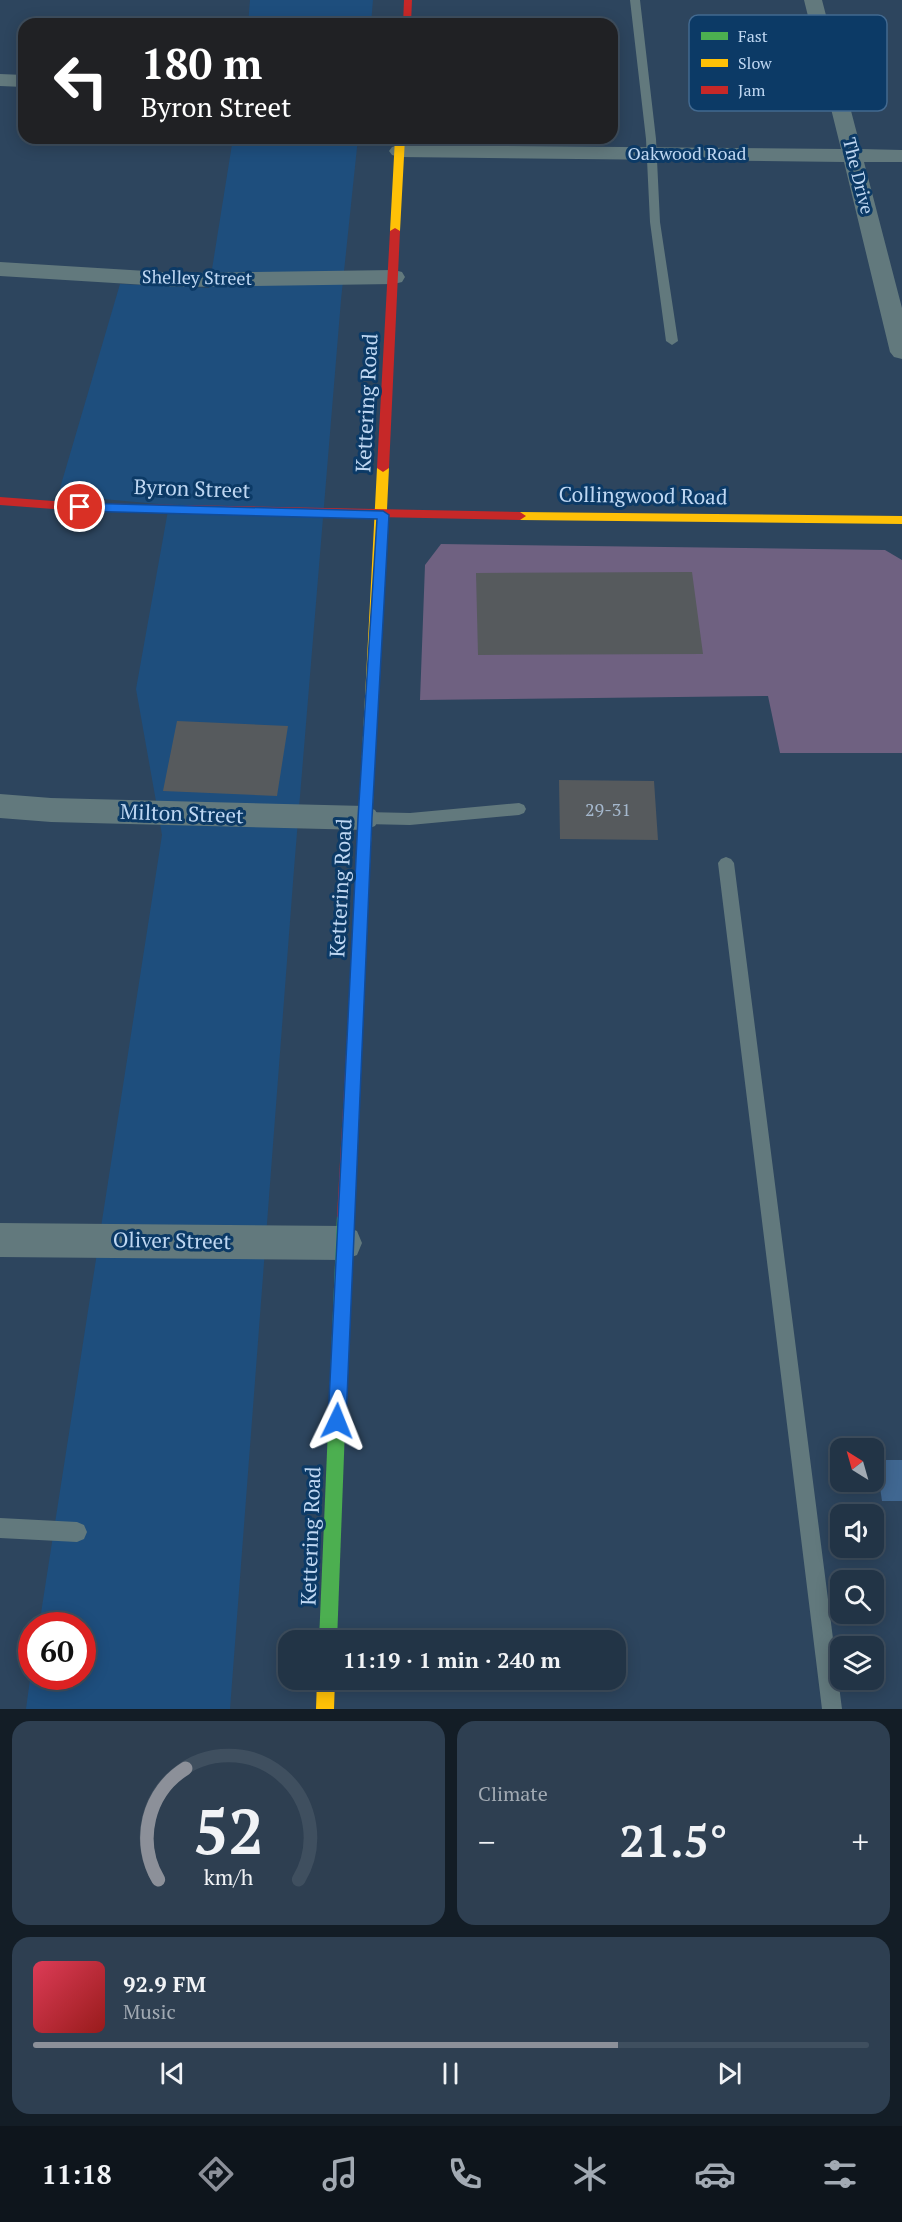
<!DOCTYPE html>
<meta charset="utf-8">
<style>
:root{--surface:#223446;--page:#2e3f51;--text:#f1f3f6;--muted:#a2aab3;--line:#3f4f5f;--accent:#8c9099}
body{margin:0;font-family:"PT Serif",serif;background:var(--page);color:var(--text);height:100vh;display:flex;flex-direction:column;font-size:22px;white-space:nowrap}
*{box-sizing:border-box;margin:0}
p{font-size:20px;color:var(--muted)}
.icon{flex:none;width:33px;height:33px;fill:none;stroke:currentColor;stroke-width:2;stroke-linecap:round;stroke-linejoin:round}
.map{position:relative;height:1709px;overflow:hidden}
.details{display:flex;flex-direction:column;gap:12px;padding:12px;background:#131d26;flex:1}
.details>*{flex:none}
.hud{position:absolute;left:18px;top:18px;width:600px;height:126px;border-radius:18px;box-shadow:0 3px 15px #0003,0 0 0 2px var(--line);background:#202124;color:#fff;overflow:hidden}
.needle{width:39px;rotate:323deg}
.fabs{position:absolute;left:830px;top:1438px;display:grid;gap:12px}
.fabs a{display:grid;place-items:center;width:54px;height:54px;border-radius:12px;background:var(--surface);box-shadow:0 3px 15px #0003,0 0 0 2px var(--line);font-size:30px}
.speed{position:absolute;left:18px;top:1612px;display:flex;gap:12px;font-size:30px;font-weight:700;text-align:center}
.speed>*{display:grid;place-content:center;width:78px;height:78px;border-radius:50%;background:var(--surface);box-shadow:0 3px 15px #0003,0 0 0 2px var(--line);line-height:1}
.speed .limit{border:9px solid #d22;background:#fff;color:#111}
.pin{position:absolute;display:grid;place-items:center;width:51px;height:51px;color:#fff;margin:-26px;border:3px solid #fff;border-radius:50%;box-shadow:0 2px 6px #0007}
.me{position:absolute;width:66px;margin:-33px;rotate:2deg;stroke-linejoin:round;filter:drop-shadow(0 0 4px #0008)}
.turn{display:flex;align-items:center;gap:21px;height:126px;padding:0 24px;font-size:27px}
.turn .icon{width:78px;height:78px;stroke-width:2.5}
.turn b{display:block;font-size:42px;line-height:51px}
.big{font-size:45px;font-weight:700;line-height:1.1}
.details .tile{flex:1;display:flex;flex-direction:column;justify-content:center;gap:9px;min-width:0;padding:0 21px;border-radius:18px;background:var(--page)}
.details .dial{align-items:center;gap:0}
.dial svg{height:156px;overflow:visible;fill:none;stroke:var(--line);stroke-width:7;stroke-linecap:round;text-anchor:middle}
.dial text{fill:var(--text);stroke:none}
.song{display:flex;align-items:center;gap:18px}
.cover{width:72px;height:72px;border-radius:9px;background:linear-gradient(135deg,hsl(350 70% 55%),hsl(0 70% 35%))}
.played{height:6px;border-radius:3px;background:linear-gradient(90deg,var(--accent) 70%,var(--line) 70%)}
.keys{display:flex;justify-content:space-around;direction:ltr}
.heat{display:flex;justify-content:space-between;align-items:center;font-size:33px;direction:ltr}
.details .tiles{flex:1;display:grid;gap:12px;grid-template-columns:1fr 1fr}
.tile:last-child{grid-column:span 2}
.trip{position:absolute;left:278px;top:1630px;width:348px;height:60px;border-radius:18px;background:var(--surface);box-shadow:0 3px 15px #0003,0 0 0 2px var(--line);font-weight:700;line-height:60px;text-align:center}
.tabs{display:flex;height:96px;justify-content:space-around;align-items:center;background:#0e151c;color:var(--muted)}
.tabs .icon{width:42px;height:42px}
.tabs .current{color:var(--accent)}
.tabs b{font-size:27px;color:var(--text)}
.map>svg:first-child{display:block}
.built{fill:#1e4e7d}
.green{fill:#6f6181}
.water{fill:#406791}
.building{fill:#565a5d}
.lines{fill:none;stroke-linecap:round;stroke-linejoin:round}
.lane{fill:#62797d;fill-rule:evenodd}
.street{fill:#62797d;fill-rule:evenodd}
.fast{fill:#4caf50;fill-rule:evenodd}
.slow{fill:#ffc107;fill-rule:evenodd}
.jam{fill:#c62828;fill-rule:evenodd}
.route{fill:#1a73e8;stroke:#114b97;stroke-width:1.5}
.labels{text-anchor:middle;stroke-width:6;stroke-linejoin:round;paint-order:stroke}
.far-street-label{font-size:18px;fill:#bfd7f2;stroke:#0c3a66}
.number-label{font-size:18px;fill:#a5b8cd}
.street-label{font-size:21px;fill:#bfd7f2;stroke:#0c3a66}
.key{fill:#0c3a66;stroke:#426990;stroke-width:1.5}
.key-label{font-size:16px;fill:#bfd7f2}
</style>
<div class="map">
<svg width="902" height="1709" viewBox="0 0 902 1709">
<rect width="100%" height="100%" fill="#2d455e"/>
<!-- built -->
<path class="built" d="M250,0H373L371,24H248Z
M233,138H358L341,300L294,869L230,1709H26L31,1672L32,1677H82V1626H39L162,835L136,689L169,505L58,495L120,284L209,288Z"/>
<!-- green -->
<path class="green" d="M441,544L885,550L902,560V753H780L768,696L420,700L425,565Z"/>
<!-- water -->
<path class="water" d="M876,1460H902V1501H882Z"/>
<!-- building -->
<path class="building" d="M692,572L703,654L478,655L476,573Z
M177,721L288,726L277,796L163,791Z
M559,780L654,781L658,840L560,839Z"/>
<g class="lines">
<!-- lane -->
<path class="lane" d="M630,0H640L656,139L660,222L678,341L672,345L666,341L650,222L646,139Z
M519,803L524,805L526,809L524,813L519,815L410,825L365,824L360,822L358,818L360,814L365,812L410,813Z
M726,857L731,859L734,863L842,1709H822L718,863L721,859Z
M0,1518L77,1522L84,1525L87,1532L84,1539L77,1542L0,1538Z"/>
<!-- street -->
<path class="street" d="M804,0H822L861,149L902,150V162H864L902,308V359L894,357L890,352L844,162L399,157L392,155L389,151L392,147L399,145L841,149Z
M0,74L24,75V87L0,86Z
M0,262L179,273L394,270L402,272L405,277L402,282L394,284L179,287L0,276Z
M0,794L51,798L365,806L375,810L380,818L375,826L365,830L51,822L0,818Z
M0,1223L344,1226L357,1231L362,1243L357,1255L344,1260L0,1257Z"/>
<!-- fast -->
<path class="fast" d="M345,1208L351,1211L353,1216L337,1641H319L337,1216L339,1211Z"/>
<!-- slow -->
<path class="slow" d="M395,138H405L400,231L395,234L390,231Z
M383,464L389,468L367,926L365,930L360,932L355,930L353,926L377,468Z
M520,512L902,516V524L520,520L514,516Z
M317,1680H335L334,1709H316Z"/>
<!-- jam -->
<path class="jam" d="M404,0H412L411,24H403Z
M395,228L400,231L389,468L383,472L377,468L390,231Z
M0,497L80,503L520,512L526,516L520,520L80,511L0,505Z
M360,920L365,922L367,926L353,1216L351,1221L345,1224L339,1221L337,1216L353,926L355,922Z"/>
</g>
<!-- route -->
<path class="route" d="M80,503L383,511L389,515L372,818L346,1421L343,1427L337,1429L331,1427L328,1421L358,818L377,519L80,511L75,507Z"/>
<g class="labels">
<!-- far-street labels -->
<g class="far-street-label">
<text x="687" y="160">Oakwood Road</text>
<text transform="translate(858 176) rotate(76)" y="6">The Drive</text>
<text transform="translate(197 278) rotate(1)" y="6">Shelley Street</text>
</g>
<!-- number labels -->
<g class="number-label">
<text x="608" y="816">29-31</text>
</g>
<!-- street labels -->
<g class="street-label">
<text transform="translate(367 403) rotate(-87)" y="7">Kettering Road</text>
<text transform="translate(192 489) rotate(2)" y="7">Byron Street</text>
<text transform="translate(643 496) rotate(1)" y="7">Collingwood Road</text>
<text transform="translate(182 814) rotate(2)" y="7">Milton Street</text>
<text transform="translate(341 888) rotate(-87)" y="7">Kettering Road</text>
<text transform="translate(172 1241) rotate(1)" y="7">Oliver Street</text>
<text transform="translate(311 1536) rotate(-88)" y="7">Kettering Road</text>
</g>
</g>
<!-- legend -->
<rect x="689" y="15" width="198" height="96" rx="9" class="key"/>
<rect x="701" y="32" width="27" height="8" fill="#4caf50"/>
<rect x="701" y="59" width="27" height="8" fill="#ffc107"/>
<rect x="701" y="86" width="27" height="8" fill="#c62828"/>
<g class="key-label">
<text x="738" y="42">Fast</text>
<text x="738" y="69">Slow</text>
<text x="738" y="96">Jam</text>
</g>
</svg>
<div class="fabs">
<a><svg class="needle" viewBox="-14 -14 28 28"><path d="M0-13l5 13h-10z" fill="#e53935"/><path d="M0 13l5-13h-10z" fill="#a2aab3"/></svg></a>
<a><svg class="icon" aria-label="sound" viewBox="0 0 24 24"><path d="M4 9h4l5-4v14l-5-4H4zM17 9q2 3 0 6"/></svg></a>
<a><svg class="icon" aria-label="search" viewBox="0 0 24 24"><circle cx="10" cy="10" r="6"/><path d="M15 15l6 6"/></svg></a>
<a><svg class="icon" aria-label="layers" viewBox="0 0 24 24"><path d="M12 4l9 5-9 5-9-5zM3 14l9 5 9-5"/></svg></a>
</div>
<div class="speed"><div class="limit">60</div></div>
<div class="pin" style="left:80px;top:507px;background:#d93025"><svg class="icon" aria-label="arrive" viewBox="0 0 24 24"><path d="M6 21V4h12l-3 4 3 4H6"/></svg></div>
<svg class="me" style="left:337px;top:1421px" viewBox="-20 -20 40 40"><path d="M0-17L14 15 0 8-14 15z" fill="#1a73e8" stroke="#fff" stroke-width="4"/></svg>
<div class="trip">11:19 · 1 min · 240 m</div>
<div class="hud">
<div class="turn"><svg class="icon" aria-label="left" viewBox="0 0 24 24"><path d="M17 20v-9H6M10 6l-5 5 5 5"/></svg><div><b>180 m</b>Byron Street</div></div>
</div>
</div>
<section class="details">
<div class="tiles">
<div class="tile dial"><svg viewBox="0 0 100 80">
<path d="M14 69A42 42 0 1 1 86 69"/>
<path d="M14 69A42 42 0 0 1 28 12" stroke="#8c9099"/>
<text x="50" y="56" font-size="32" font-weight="700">52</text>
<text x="50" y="72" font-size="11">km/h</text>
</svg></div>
<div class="tile"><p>Climate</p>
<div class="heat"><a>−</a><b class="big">21.5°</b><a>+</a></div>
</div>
<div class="tile">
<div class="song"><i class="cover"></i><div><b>92.9 FM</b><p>Music</p></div></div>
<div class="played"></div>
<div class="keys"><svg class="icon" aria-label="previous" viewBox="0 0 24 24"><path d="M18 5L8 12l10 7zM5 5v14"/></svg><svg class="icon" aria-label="pause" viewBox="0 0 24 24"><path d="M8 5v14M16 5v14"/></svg><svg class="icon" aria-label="next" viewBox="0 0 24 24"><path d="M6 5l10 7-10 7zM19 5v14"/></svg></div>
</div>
</div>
</section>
<nav class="tabs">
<b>11:18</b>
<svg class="icon current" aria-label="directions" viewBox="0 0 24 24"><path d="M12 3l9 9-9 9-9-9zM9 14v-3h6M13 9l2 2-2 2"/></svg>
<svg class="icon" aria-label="music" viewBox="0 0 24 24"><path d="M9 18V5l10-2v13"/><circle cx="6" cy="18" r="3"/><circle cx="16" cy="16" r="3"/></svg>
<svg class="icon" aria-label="phone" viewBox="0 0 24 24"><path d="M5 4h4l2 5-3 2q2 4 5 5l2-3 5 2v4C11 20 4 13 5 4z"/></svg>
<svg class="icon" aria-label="climate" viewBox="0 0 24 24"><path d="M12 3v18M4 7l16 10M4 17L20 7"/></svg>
<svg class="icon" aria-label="car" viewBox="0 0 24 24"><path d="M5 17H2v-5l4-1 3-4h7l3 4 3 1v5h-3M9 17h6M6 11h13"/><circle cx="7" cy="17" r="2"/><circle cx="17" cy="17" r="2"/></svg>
<svg class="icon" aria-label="filters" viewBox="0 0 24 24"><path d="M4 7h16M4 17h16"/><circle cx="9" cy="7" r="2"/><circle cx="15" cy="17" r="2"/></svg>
</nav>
